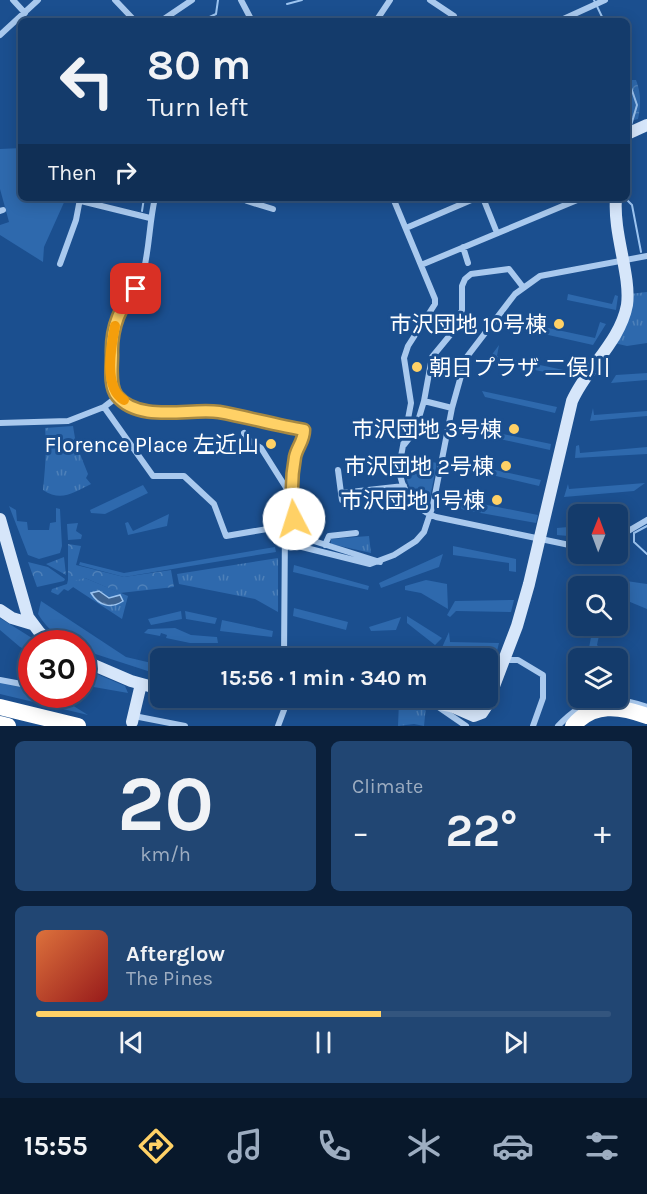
<!DOCTYPE html>
<meta charset="utf-8">
<style>
:root{--surface:#143b6b;--page:#214673;--text:#f1f3f6;--muted:#9dadc1;--line:#33557e;--accent:#ffd166}
body{margin:0;font-family:Karla,"Noto Sans JP",sans-serif;background:var(--page);color:var(--text);height:100vh;display:flex;flex-direction:column;font-size:22px;white-space:nowrap}
*{box-sizing:border-box;margin:0}
p{font-size:20px;color:var(--muted)}
.icon{flex:none;width:33px;height:33px;fill:none;stroke:currentColor;stroke-width:2;stroke-linecap:round;stroke-linejoin:round}
.map{position:relative;height:726px;overflow:hidden}
.drawer{display:flex;flex-direction:column;gap:15px;padding:15px;background:#0b203b;flex:1}
.drawer>*{flex:none}
.banner{position:absolute;left:18px;top:18px;width:612px;height:183px;border-radius:9px;box-shadow:0 3px 15px #0003,0 0 0 2px var(--line);background:#143b6b;color:var(--text);overflow:hidden}
.needle{width:39px;rotate:1deg}
.fabs{position:absolute;left:568px;top:504px;display:grid;gap:12px}
.fabs a{display:grid;place-items:center;width:60px;height:60px;border-radius:9px;background:var(--surface);box-shadow:0 3px 15px #0003,0 0 0 2px var(--line);font-size:30px}
.speed{position:absolute;left:18px;top:630px;display:flex;gap:12px;font-size:30px;font-weight:700;text-align:center}
.speed>*{display:grid;place-content:center;width:78px;height:78px;border-radius:50%;background:var(--surface);box-shadow:0 3px 15px #0003,0 0 0 2px var(--line);line-height:1}
.speed .limit{border:9px solid #d22;background:#fff;color:#111}
.pin{position:absolute;display:grid;place-items:center;width:51px;height:51px;color:#fff;margin:-26px;border-radius:12px;box-shadow:0 3px 9px #0006}
.me{position:absolute;width:66px;margin:-33px;rotate:355deg;stroke-linejoin:round;filter:drop-shadow(0 0 4px #0008)}
.turn{display:flex;align-items:center;gap:21px;height:126px;padding:0 30px;font-size:27px}
.turn .icon{width:78px;height:78px;stroke-width:2.5}
.turn b{display:block;font-size:42px;line-height:51px}
.then{display:flex;align-items:center;height:57px;padding:0 30px;background:#0003;gap:12px;font-size:22px}
.big{font-size:45px;font-weight:700;line-height:1.1}
.drawer .widget{flex:1;display:flex;flex-direction:column;justify-content:center;gap:9px;min-width:0;padding:0 21px;border-radius:9px;background:var(--page)}
.drawer .dial{align-items:center;gap:0}
.dial b{font-size:78px;line-height:1}
.song{display:flex;align-items:center;gap:18px}
.cover{width:72px;height:72px;border-radius:9px;background:linear-gradient(135deg,hsl(20 70% 55%),hsl(0 70% 35%))}
.played{height:6px;border-radius:3px;background:linear-gradient(90deg,var(--accent) 60%,var(--line) 60%)}
.keys{display:flex;justify-content:space-around;direction:ltr}
.heat{display:flex;justify-content:space-between;align-items:center;font-size:33px;direction:ltr}
.drawer .tiles{flex:1;display:grid;gap:15px;grid-template-columns:1fr 1fr}
.widget:last-child{grid-column:span 2}
.trip{position:absolute;left:150px;top:648px;width:348px;height:60px;border-radius:9px;background:var(--surface);box-shadow:0 3px 15px #0003,0 0 0 2px var(--line);font-weight:700;line-height:60px;text-align:center}
.tabs{display:flex;height:96px;justify-content:space-around;align-items:center;background:#08182b;color:var(--muted)}
.tabs .icon{width:42px;height:42px}
.tabs .on{color:var(--accent)}
.tabs b{font-size:27px;color:var(--text)}
.map>svg:first-child{display:block}
.green{fill:#2e69ad}
.forest{fill:url(#forest-crowns)}
.park{fill:url(#park-tufts)}
.water{fill:url(#water-ripples);stroke:#9cc4f0;stroke-width:1.5}
.lines{fill:none;stroke-linecap:round;stroke-linejoin:round}
.stream{stroke:#9cc4f0;stroke-width:2}
.street{stroke:#a9c9ee;stroke-width:6}
.secondary{stroke:#d6e6fa;stroke-width:12}
.highway{stroke:#fff;stroke-width:16}
.route-casing{stroke:#a68842;stroke-width:15}
.route{stroke:#ffd166;stroke-width:10}
.slow{stroke:#f59e0b;stroke-width:10}
.poi-dot{fill:#ffd166;stroke:#1b4f8f;stroke-width:2}
.labels{text-anchor:middle;stroke-width:6;stroke-linejoin:round;paint-order:stroke}
.poi-label{font-size:22px;fill:#fff;stroke:#1b4f8f;text-anchor:end}
</style>
<div class="map">
<svg width="647" height="726" viewBox="0 0 647 726">
<defs>
<pattern id="forest-crowns" width="20" height="18" patternUnits="userSpaceOnUse" patternTransform="scale(1.5)"><rect width="20" height="18" fill="#2e69ad"/><path d="M2 6a3 3 0 1 1 6 0M12 15a3 3 0 1 1 6 0" fill="none" stroke="#4d80b9"/></pattern>
<pattern id="park-tufts" width="24" height="20" patternUnits="userSpaceOnUse" patternTransform="scale(1.5)"><rect width="24" height="20" fill="#2e69ad"/><path d="M3 7l-1-3M5 7V3M7 7l1-3M15 17l-1-3M17 17v-4M19 17l1-3" fill="none" stroke="#4d80b9"/></pattern>
<pattern id="water-ripples" width="26" height="14" patternUnits="userSpaceOnUse" patternTransform="scale(1.5)"><rect width="26" height="14" fill="#3c6290"/><path d="M2 4q2-2 4 0t4 0M15 11q2-2 4 0t4 0" fill="none" stroke="#597aa1"/></pattern>
</defs>
<rect width="100%" height="100%" fill="#1b4f8f"/>
<!-- green -->
<path class="green" d="M21,148V198H66L44,247L43,262L0,235V225L9,222L0,189V149Z
M568,294L612,304L615,295L618,296L616,310L567,300Z
M518,319L520,322L595,338L600,322L606,324L593,345L517,328Z
M499,345L497,356L573,372L578,355L587,357L573,378L488,360Z
M647,373V380L611,383L616,375Z
M482,391L557,407L555,413L485,397Z
M593,408L594,415L647,411V416L590,421Z
M474,428L551,444L550,450L472,433Z
M579,445L580,453L647,447V454L575,458L576,446Z
M467,464L541,480L539,486L466,469Z
M645,483L634,491L564,497L568,484L569,489Z
M143,485L148,493L105,514L91,513L90,510Z
M457,499L538,515L536,523L464,510L456,506Z
M9,506L16,510L17,521L27,522L28,530H49L50,523L56,522V508L60,509L62,546L60,553L39,559L28,555Z
M169,514L167,526L128,535L125,523L128,522L133,531Z
M579,526V537L557,535V528Z
M453,546L516,559V572L509,571V563L453,555Z
M275,547L276,552L124,577L79,565L80,562L124,573Z
M443,554L439,567L381,588L379,583Z
M294,565L369,586L368,590L293,572Z
M578,574L647,584V609L618,597V586H597L578,577Z
M426,580L447,584L448,609L421,593L405,590V586Z
M514,600L511,612L456,611L450,617L447,615L455,601Z
M41,601L126,657L160,665V675L83,650L82,644C63,644 48,630 38,614Z
M294,608L348,622L346,630L293,616Z
M181,611L182,619L151,625L148,619Z
M185,611L217,618L215,624L186,619Z
M407,616L442,638L435,645L407,623Z
M401,617L396,630L371,631L369,627Z
M0,618L40,643L32,644L31,652L20,647L0,630Z
M222,620L273,631L272,637L220,631Z
M593,626H601L597,645L610,658H598L589,648Z
M175,628L191,635L217,637L218,643H190L166,638L167,635L161,633L160,636L144,633L148,629Z
M449,632L450,642L499,643L496,655L439,654Z
M83,668L125,686L128,693L88,686L83,682Z
M0,682L31,688L32,694L56,695L88,715L0,694Z"/>
<!-- forest -->
<path class="forest" d="M627,69L632,80H636C641,92 641,106 638,119L634,120C625,111 627,82 627,69Z
M68,544L81,546L76,565L124,577L171,570L174,587L120,593L85,578L68,591L64,589L58,595L51,592L52,589L67,584L68,580Z
M64,557L66,575L46,564Z
M28,562L48,567L65,579L64,581L37,587Z"/>
<!-- park -->
<path class="park" d="M647,292V343L627,346L614,343L629,294Z
M73,426L76,444L88,474L86,478L91,484C73,493 61,502 43,490C45,469 47,449 45,428Z
M407,457L437,463L429,502L423,504C409,492 402,475 407,457Z
M78,523L76,531L82,535L81,539L68,540L67,524Z
M369,536L371,553L331,544V539Z
M278,558V612L255,599L179,584L177,574Z
M85,578L128,596L122,619L73,587L71,582Z
M399,702L426,706L424,726L414,724L398,726Z"/>
<!-- water -->
<path class="water" d="M99,591L109,598L120,595L123,601C111,609 99,606 91,593Z"/>
<g class="lines">
<!-- stream -->
<path class="stream" d="M594,0L604,21
M287,4L302,0
M201,21L216,14L218,0
M627,76L637,105L630,129
M627,161L629,137
M625,198L632,205L641,252
M142,211L144,198
M647,526L634,533V542L647,554"/>
<!-- street -->
<path class="street" d="M13,0L25,13
M115,0L135,21
M241,0L252,21
M430,0L454,16L456,21
M161,21L192,0
M286,21H314
M376,21L390,0
M559,21L605,0
M0,35L38,0
M155,198C149,222 149,259 141,280C137,290 127,297 122,306C108,329 107,373 117,397C156,420 177,407 217,412C246,416 275,425 304,430C304,441 298,447 295,457C290,480 287,515 298,536L380,562
M246,198L247,201L273,209
M393,198L435,299V304L408,346L404,358L411,403L399,467C400,489 416,510 436,517L579,547
M483,198L497,233
M81,201L150,218
M0,211L3,210
M406,228L476,198
M463,247L468,263
M60,264L76,220L80,199
M421,265L582,198
M424,401L452,408
M104,407L117,397
M0,423L68,421L104,407L153,476H184L214,504L226,536L285,526L284,658
M244,433L247,439L261,448L290,494
M404,445L415,431L424,401L432,357L451,334L462,310V286L465,279L471,274L509,269L523,287
M338,470L341,493
M342,500L341,493L404,486
M618,537L647,520
M286,543L370,564L394,555L416,541L424,532L433,505L452,408L466,358L515,294L540,276L647,256
M325,545L329,536L356,533
M505,660H518L543,675V698L533,726
M0,680L32,686
M437,706L466,726
M134,716L185,726
M278,726L284,710L285,698
M558,726C586,696 610,694 647,707"/>
<!-- secondary -->
<path class="secondary" d="M627,134L647,125
M0,519L28,617L40,633L52,644
M0,610L12,618L32,624
M82,660L131,681L160,689
M406,698L451,706L474,716L482,713L486,707L517,626L529,584L572,401C587,367 620,342 627,305C631,275 613,234 616,198
M132,722L141,684"/>
<!-- highway -->
<path class="highway" d="M0,707L78,726
M0,724L8,726
M573,726C593,702 620,706 647,716"/>
</g>
<g class="lines">
<defs>
<path id="route" d="M136,289C119,307 111,329 112,355C112,367 109,386 117,396C139,423 189,408 219,412C247,417 275,425 304,430C304,441 297,447 295,457C291,478 291,498 294,519"/>
</defs>
<!-- route casing -->
<use href="#route" class="route-casing"/>
<!-- route -->
<use href="#route" class="route"/>
<!-- slow -->
<path class="slow" d="M115,326C111,346 103,388 124,400"/>
</g>
<!-- markers -->
<g class="poi-dot">
<circle cx="559" cy="324" r="6"/>
<circle cx="417" cy="367" r="6"/>
<circle cx="514" cy="429" r="6"/>
<circle cx="271" cy="444" r="6"/>
<circle cx="506" cy="466" r="6"/>
<circle cx="497" cy="500" r="6"/>
</g>
<g class="labels">
<!-- poi labels -->
<g class="poi-label">
<text x="547" y="332">市沢団地 10号棟</text>
<text x="429" y="375" text-anchor="start">朝日プラザ 二俣川</text>
<text x="502" y="437">市沢団地 3号棟</text>
<text x="259" y="452">Florence Place 左近山</text>
<text x="494" y="474">市沢団地 2号棟</text>
<text x="485" y="508">市沢団地 1号棟</text>
</g>
</g>
</svg>
<div class="fabs">
<a><svg class="needle" viewBox="-14 -14 28 28"><path d="M0-13l5 13h-10z" fill="#e53935"/><path d="M0 13l5-13h-10z" fill="#9dadc1"/></svg></a>
<a><svg class="icon" aria-label="search" viewBox="0 0 24 24"><circle cx="10" cy="10" r="6"/><path d="M15 15l6 6"/></svg></a>
<a><svg class="icon" aria-label="layers" viewBox="0 0 24 24"><path d="M12 4l9 5-9 5-9-5zM3 14l9 5 9-5"/></svg></a>
</div>
<div class="speed"><div class="limit">30</div></div>
<div class="pin" style="left:136px;top:289px;background:#d93025"><svg class="icon" aria-label="arrive" viewBox="0 0 24 24"><path d="M6 21V4h12l-3 4 3 4H6"/></svg></div>
<svg class="me" style="left:294px;top:519px" viewBox="-20 -20 40 40"><circle r="19" fill="#fff"/><path d="M0-13L10 11 0 6-10 11z" fill="#ffd166"/></svg>
<div class="trip">15:56 · 1 min · 340 m</div>
<div class="banner">
<div class="turn"><svg class="icon" aria-label="left" viewBox="0 0 24 24"><path d="M17 20v-9H6M10 6l-5 5 5 5"/></svg><div><b>80 m</b>Turn left</div></div>
<div class="then">Then<svg class="icon" aria-label="right" viewBox="0 0 24 24"><path d="M7 20v-9h11M14 6l5 5-5 5"/></svg></div>
</div>
</div>
<section class="drawer">
<div class="tiles">
<div class="widget dial"><b>20</b><p>km/h</p></div>
<div class="widget"><p>Climate</p>
<div class="heat"><a>−</a><b class="big">22°</b><a>+</a></div>
</div>
<div class="widget">
<div class="song"><i class="cover"></i><div><b>Afterglow</b><p>The Pines</p></div></div>
<div class="played"></div>
<div class="keys"><svg class="icon" aria-label="previous" viewBox="0 0 24 24"><path d="M18 5L8 12l10 7zM5 5v14"/></svg><svg class="icon" aria-label="pause" viewBox="0 0 24 24"><path d="M8 5v14M16 5v14"/></svg><svg class="icon" aria-label="next" viewBox="0 0 24 24"><path d="M6 5l10 7-10 7zM19 5v14"/></svg></div>
</div>
</div>
</section>
<nav class="tabs">
<b>15:55</b>
<svg class="icon on" aria-label="directions" viewBox="0 0 24 24"><path d="M12 3l9 9-9 9-9-9zM9 14v-3h6M13 9l2 2-2 2"/></svg>
<svg class="icon" aria-label="music" viewBox="0 0 24 24"><path d="M9 18V5l10-2v13"/><circle cx="6" cy="18" r="3"/><circle cx="16" cy="16" r="3"/></svg>
<svg class="icon" aria-label="phone" viewBox="0 0 24 24"><path d="M5 4h4l2 5-3 2q2 4 5 5l2-3 5 2v4C11 20 4 13 5 4z"/></svg>
<svg class="icon" aria-label="climate" viewBox="0 0 24 24"><path d="M12 3v18M4 7l16 10M4 17L20 7"/></svg>
<svg class="icon" aria-label="car" viewBox="0 0 24 24"><path d="M5 17H2v-5l4-1 3-4h7l3 4 3 1v5h-3M9 17h6M6 11h13"/><circle cx="7" cy="17" r="2"/><circle cx="17" cy="17" r="2"/></svg>
<svg class="icon" aria-label="filters" viewBox="0 0 24 24"><path d="M4 7h16M4 17h16"/><circle cx="9" cy="7" r="2"/><circle cx="15" cy="17" r="2"/></svg>
</nav>
